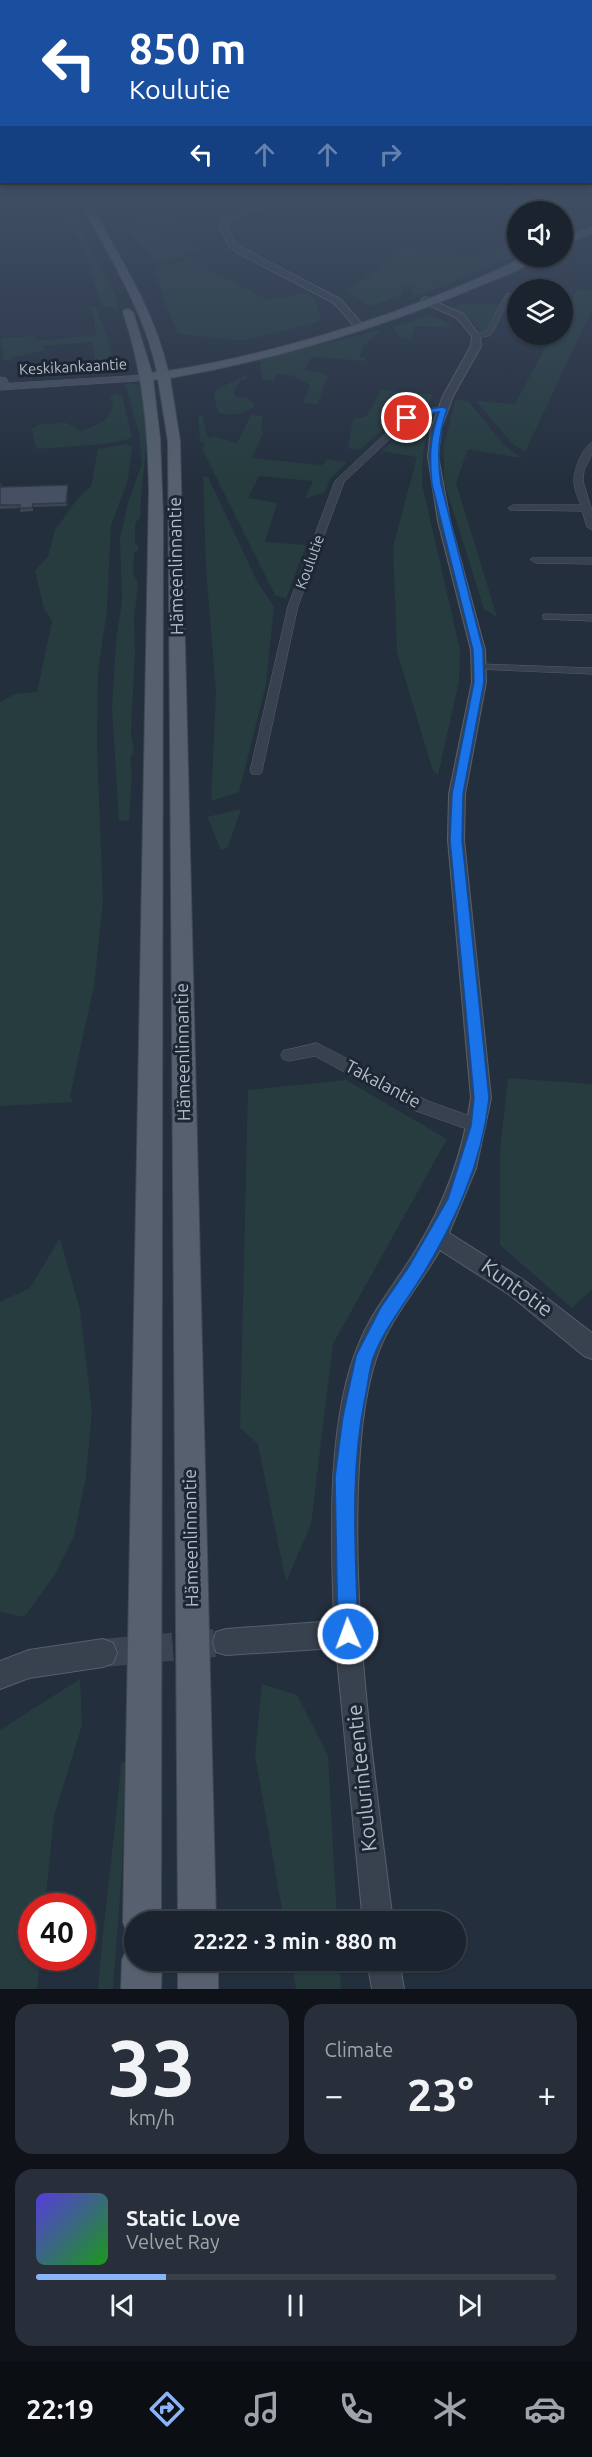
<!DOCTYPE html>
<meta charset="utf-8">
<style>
:root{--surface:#1b232e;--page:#282f3a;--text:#f1f3f6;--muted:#a0a4aa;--line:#39404a;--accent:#8ab4f8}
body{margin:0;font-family:Ubuntu,sans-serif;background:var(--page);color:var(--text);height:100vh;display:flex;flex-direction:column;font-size:22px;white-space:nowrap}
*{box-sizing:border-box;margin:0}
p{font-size:20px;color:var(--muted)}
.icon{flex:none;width:33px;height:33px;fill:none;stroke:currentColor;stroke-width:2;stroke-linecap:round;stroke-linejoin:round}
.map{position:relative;height:1989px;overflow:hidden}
.drawer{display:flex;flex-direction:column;gap:15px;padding:15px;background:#0f1319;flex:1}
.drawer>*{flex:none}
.guide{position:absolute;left:0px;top:0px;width:592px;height:183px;box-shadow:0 2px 4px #0004,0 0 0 2px var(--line);background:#1a4fa0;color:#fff;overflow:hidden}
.controls{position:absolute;left:507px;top:201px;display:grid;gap:12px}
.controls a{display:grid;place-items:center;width:66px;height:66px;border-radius:50%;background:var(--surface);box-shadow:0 2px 4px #0004,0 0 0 2px var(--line);font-size:30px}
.speed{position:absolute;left:18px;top:1893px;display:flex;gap:12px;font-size:30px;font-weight:700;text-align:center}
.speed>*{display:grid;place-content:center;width:78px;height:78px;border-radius:50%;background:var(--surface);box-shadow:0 2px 4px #0004,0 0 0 2px var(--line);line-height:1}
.speed .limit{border:9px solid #d22;background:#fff;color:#111}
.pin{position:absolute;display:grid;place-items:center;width:51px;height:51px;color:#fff;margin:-26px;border:3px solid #fff;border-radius:50%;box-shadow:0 2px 6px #0007}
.me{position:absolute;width:66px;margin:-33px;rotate:358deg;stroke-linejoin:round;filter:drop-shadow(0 0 4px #0008)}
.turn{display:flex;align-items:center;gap:21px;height:126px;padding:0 30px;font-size:27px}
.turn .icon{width:78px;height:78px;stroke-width:2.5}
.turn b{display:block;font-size:42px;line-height:51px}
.lanes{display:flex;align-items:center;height:57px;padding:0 30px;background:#0003;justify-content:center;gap:30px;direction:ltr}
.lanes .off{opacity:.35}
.big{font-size:45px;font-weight:600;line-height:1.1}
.drawer .widget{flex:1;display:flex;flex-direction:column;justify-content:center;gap:9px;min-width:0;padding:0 21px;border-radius:18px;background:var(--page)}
.drawer .dial{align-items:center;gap:0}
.dial b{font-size:78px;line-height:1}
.song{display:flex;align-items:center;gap:18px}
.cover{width:72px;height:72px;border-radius:9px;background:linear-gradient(135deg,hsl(250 70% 55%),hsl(120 70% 35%))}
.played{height:6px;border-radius:3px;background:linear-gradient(90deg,var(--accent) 25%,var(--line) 25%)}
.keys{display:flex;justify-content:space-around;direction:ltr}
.heat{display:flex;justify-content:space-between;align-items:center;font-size:33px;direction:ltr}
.drawer .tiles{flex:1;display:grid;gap:15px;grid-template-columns:1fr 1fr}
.widget:last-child{grid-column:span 2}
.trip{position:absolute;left:124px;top:1911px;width:342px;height:60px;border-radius:30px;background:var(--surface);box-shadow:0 2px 4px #0004,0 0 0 2px var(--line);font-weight:600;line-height:60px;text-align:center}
.tab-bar{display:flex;height:96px;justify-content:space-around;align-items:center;background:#0b0e12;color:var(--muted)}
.tab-bar .icon{width:42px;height:42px}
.tab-bar .active{color:var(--accent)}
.tab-bar b{font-size:27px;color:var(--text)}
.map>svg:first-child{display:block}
.green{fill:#263c3f}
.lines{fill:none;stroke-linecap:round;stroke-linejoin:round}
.tertiary-tunnel{stroke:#3a4453;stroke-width:28;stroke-dasharray:28 14;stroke-linecap:butt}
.minor-casing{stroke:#565f6c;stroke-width:1}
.tertiary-casing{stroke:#565f6c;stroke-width:2}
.secondary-casing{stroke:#565f6c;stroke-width:1}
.primary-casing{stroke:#414a57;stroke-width:2}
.minor{fill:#38414e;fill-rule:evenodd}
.tertiary{fill:#38414e;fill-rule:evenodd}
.secondary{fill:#465061;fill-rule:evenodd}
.primary{fill:#56606e;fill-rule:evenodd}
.wall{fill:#3b4654}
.building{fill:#455162;stroke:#303945;stroke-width:1.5}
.route{fill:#1a73e8;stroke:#114b97;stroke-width:1.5}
.labels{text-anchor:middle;stroke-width:6;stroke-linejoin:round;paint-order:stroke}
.far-street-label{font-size:15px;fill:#b4bcc9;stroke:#1d2633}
.street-label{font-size:18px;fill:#b4bcc9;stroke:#1d2633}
.near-street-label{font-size:21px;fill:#b4bcc9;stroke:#1d2633}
</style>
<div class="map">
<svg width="592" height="1989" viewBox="0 0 592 1989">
<rect width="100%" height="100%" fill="#242f3e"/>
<!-- green -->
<path class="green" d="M104,201H165L160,220L187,221L186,223L157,225L153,233L202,250L156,266L146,249L123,227L147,221L139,222L119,206H107Z
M592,202V222L563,235V216Z
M60,208H71L117,300V309L101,305C95,283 76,221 58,210Z
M517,238V256L420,295L412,294V287H403L401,295L369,307L361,299L344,290L367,277L403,247L473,259Z
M191,258L267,300L308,293L314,298L321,319L316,323L242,341L178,334L164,300L155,269Z
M577,289L592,290V310L525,452L513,444L476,401L515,404L552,335L562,334L563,316Z
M461,304H502L488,330L481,332L472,321L451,308Z
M95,306L107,335L113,362L111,363L96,365L92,342L44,346V351L12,357L11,361L4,360L0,338L35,336L37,341L96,335L94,317L90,307Z
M431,315L451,324L446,328L416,326L412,339L400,337L393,327Z
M383,329L361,348L363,349L359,357L366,358L365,361L312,357L304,370L325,374L329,378L324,383L318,404L303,403L310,385L293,376L277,374L274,381L262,380L260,360Z
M245,376L248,378L240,381L233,393L236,397L248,398L256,406C242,413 233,418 218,412L214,397L215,390Z
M131,383L139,385C154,429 141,474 140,518L135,523V544L138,545V550L134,552L133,573L138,583L134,619L135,652L131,731L134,752L130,758L132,771L129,821L119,820L112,706L116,640L122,602L120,538L128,502L142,464L139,433L125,384Z
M381,390L433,395L429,403L406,410L359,450L348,448L353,419L367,416Z
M114,393L122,395L132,437L130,439L104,444L38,449L34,442L32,429L40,424L67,423L80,431C95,426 111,421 113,404L110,399Z
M456,399L469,402L504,445L522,458L468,449L456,483L497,617L484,609L444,482V445Z
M202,415L208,438L213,436L237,443L251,415L263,416L261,429L263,433L252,458L322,465L328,459L347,462L331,478L325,492L305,499L313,481L259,476L248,498L277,503L265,542L306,545L286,599L275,595L202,449L205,443L200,441L198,416Z
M414,421L428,423L423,454L422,484L460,650L459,681L438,775L433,771L397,652L393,547L417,457L382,451Z
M127,444L132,447L128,480L111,525L107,610L98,672L97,746L103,902L94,986L70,1096L73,1102L0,1106V702L15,694L37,692L52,621L44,608L35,571L48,556L55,530L78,498L91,486L98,449Z
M203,476L208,477L257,581L274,607L266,684L239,792L211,801L216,693L206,567Z
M241,809L228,847L221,850L207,817Z
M508,1078L592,1084V1289L572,1308L500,1245V1150Z
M346,1080L447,1139L333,1344L311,1524L286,1582L258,1444L240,1428L248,1090Z
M60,1238L80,1310L92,1411L86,1476L74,1536L54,1576L24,1617L0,1612V1302L30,1288Z
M80,1679L82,1725L54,1816L45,1906H32V1958H40L37,1989H0V1730Z
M262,1684L297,1695L328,1756L337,1921H284L255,1755Z
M125,1762L122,1870L113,1989H98C104,1913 115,1838 121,1763Z
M291,1961H340L341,1989H296Z"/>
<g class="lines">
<!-- tertiary-tunnel -->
<path class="tertiary-tunnel" d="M103,1653L226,1642"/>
<defs>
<path id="minor" d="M507,293L512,294L493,332L489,336L473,338V334L484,332L487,329Z
M443,407H446V411L418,415L410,420L344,482L298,606L262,771L260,774H252L250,771L288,606L335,481L404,416L413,411Z
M592,442V454L584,470L583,481L592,511V530L587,527L582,511L510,510L508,508L513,505H581C578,498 574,489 574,481C573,471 583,447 592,442Z
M532,558H592V564L536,563L531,560Z
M547,614L592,615V621L543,619V615Z
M480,664L592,668V674L476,669V665Z
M317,1043L428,1101L484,1121L486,1126L484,1131L478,1133L416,1111L315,1056L289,1061L283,1059L281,1055L283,1051Z"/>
<path id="tertiary" d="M298,201H357L353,203C322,203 247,201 227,226L235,243L244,249L340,299L362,324V328H356L334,303L238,253L229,246L219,226C236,204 272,203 298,201Z
M425,297L463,314L480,336L481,346L453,396L441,429L438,456L450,521L485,650L486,682L465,794L464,840L491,1098L476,1168L449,1233L525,1281L592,1333V1359L584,1356L510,1295L440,1250C420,1285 390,1318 377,1356C363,1396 360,1444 358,1486C353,1632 375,1778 393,1922H363L336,1648L226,1655L216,1652L213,1642L216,1632L226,1629L334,1621C331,1538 326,1416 361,1339C375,1307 398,1280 416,1250C445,1203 463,1153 471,1098L448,840L449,794L472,682L471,650L438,521L428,456L431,429L443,396L471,346L472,336L457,318L422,302L421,300Z
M103,1639L113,1643L117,1653L113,1663L103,1667L29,1678L0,1689V1661L29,1650Z
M367,1960H399L404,1989H372Z"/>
<path id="secondary" d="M147,375L151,376V380L0,390V377L6,378L9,383Z"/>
<path id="primary" d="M80,201H88C119,256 154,309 168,371C287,352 419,309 526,256H540C522,271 495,279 474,288C377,329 273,360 170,378L180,441L216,1922H178L168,441L158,379L153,380L160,438L163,516L161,1922H135V1938L128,1936L123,1922L149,490C148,429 143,370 123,312L124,310L128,309L133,312L152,373L157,372C144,309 109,257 80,201Z
M592,226V233L562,246V239Z
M135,1943V1960H162L161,1989H121L122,1960L128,1946Z
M178,1960H218V1989H178Z"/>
</defs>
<!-- minor casing -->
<use href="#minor" class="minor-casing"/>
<!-- tertiary casing -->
<use href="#tertiary" class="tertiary-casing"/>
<!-- secondary casing -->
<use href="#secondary" class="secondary-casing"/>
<!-- primary casing -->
<use href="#primary" class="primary-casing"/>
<!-- minor -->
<use href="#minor" class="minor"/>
<!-- tertiary -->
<use href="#tertiary" class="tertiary"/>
<!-- secondary -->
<use href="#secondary" class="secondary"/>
<!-- primary -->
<use href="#primary" class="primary"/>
</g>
<!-- wall -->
<path class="wall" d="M0,484L2,487L68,485L67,506L33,507V511L20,512V508L0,509Z"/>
<!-- building -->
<path class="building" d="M0,484H1V487L68,485L66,503L33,504L32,508H19L20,505H0Z"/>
<!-- sky -->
<linearGradient id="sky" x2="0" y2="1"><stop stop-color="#141a22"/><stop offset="0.42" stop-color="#3f4d63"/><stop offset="1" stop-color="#3f4d63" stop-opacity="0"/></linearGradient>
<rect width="592" height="479" fill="url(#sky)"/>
<!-- route -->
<path class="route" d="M443,407L447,409C438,435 437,457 441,484L483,650L484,682L463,794L462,840L489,1098C482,1164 454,1224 420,1279C404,1305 384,1329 373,1358C369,1370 368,1385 365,1398C349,1476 356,1554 358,1634L355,1641L348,1644L341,1641L338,1634L335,1477L343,1416L356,1356L381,1307L408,1268L448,1199L471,1126L474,1098L450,840L452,794L474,682L473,650L432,484C429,458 430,437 439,412L418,415L407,420L403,418L414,411Z"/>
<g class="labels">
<!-- far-street labels -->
<g class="far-street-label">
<text transform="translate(73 367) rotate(-3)" y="5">Keskikankaantie</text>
<text transform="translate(310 562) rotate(-70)" y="5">Koulutie</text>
</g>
<!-- street labels -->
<g class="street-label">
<text transform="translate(176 566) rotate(-91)" y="6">Hämeenlinnantie</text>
<text transform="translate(183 1052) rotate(-91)" y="6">Hämeenlinnantie</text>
<text transform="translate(383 1084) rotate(28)" y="6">Takalantie</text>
<text transform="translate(191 1538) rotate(-91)" y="6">Hämeenlinnantie</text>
</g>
<!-- near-street labels -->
<g class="near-street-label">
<text transform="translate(517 1288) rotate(36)" y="7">Kuntotie</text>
<text transform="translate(362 1778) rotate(-96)" y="7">Koulurinteentie</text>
</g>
</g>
</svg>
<div class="controls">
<a><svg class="icon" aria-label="sound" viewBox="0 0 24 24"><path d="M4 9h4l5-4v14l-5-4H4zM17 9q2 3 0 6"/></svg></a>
<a><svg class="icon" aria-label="layers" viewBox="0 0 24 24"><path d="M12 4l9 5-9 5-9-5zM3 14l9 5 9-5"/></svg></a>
</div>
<div class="speed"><div class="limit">40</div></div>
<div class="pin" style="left:407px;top:418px;background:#d93025"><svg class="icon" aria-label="arrive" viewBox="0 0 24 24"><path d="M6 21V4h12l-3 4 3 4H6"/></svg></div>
<svg class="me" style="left:348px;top:1634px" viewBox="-20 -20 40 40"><circle r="17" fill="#1a73e8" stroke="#fff" stroke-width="3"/><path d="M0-11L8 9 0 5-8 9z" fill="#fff"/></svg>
<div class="trip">22:22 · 3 min · 880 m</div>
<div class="guide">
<div class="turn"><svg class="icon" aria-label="left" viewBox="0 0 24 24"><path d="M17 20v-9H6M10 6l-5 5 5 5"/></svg><div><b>850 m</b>Koulutie</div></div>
<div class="lanes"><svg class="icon" aria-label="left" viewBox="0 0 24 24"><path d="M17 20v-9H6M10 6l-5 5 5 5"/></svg><svg class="icon off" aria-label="ahead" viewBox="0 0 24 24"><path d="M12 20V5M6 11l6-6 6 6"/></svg><svg class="icon off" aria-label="ahead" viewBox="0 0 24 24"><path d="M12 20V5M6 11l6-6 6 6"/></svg><svg class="icon off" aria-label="right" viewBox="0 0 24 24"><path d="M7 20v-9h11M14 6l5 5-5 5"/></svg></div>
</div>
</div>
<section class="drawer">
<div class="tiles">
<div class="widget dial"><b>33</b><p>km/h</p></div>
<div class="widget"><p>Climate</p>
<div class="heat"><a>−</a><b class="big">23°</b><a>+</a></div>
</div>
<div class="widget">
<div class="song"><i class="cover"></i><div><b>Static Love</b><p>Velvet Ray</p></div></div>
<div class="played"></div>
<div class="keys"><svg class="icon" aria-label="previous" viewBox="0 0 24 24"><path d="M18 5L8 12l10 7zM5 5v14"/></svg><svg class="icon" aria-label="pause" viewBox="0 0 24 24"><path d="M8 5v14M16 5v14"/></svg><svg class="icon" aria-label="next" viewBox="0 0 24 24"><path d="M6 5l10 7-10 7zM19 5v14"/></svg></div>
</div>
</div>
</section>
<nav class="tab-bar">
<b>22:19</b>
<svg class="icon active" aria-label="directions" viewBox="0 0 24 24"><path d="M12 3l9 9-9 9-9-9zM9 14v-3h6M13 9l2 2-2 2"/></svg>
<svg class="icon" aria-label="music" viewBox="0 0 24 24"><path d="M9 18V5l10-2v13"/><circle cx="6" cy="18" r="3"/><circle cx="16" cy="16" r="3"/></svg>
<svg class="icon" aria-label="phone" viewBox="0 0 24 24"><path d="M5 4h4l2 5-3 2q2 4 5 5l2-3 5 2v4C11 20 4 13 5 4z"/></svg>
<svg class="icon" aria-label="climate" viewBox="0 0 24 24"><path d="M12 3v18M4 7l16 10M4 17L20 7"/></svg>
<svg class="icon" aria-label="car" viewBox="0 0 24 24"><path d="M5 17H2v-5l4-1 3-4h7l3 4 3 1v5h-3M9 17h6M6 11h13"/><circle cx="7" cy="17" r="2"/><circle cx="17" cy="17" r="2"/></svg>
</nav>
